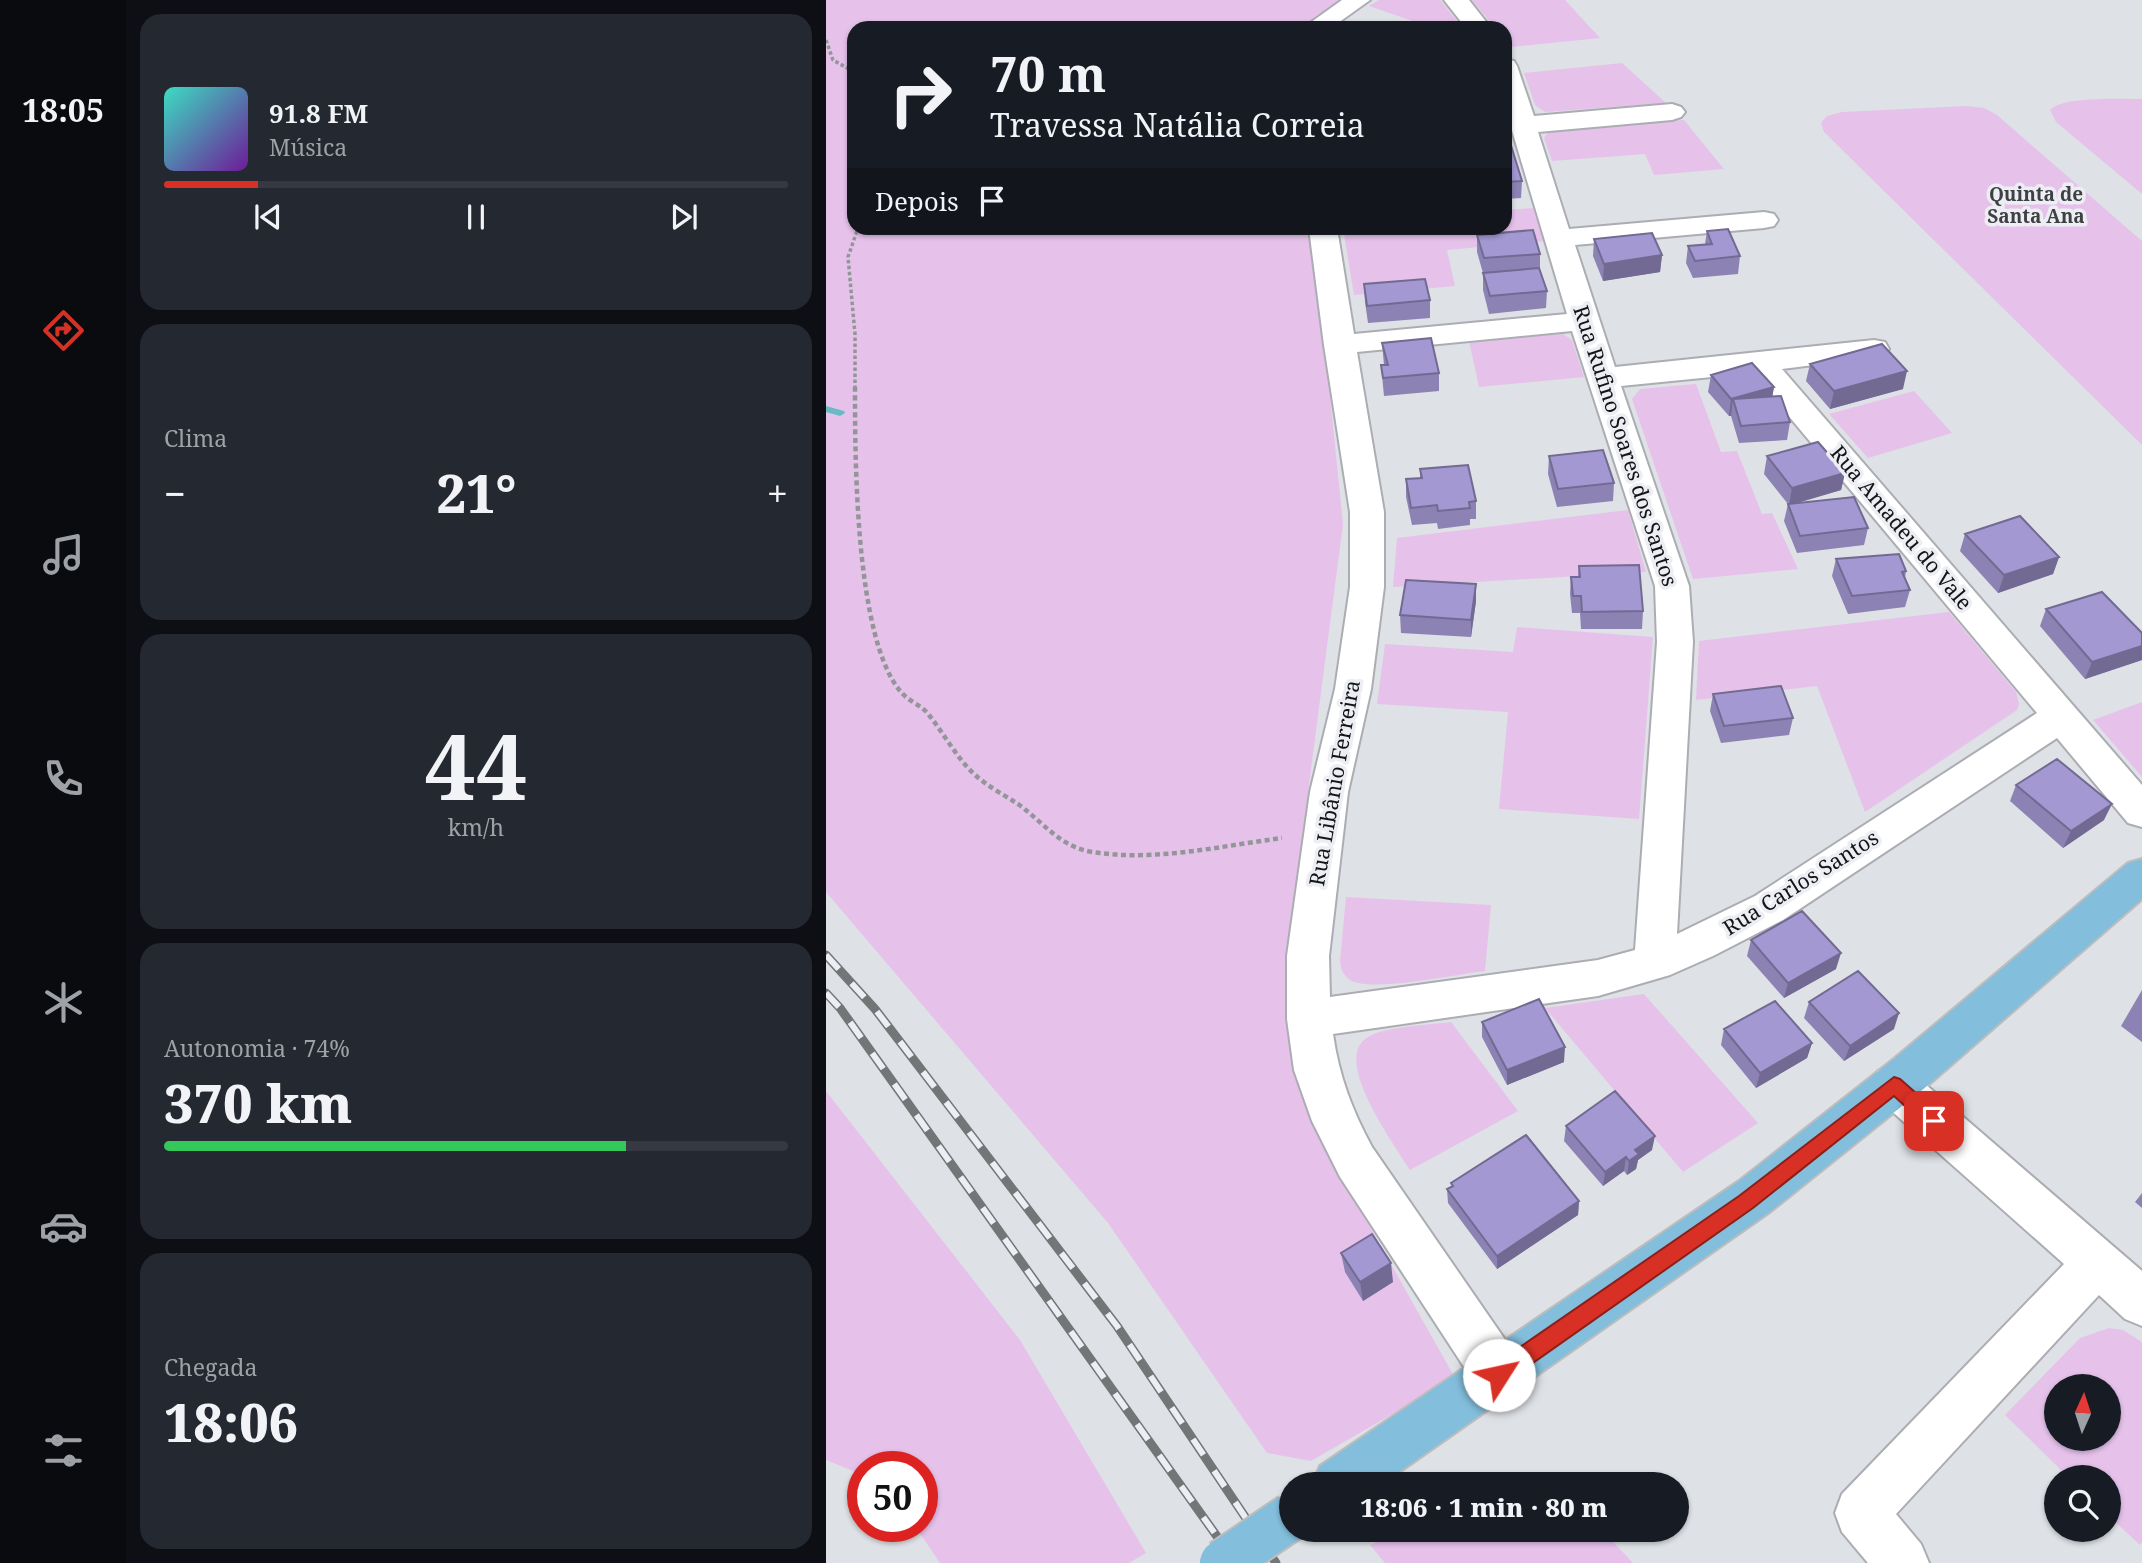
<!DOCTYPE html>
<html lang="pt">
<meta charset="utf-8">
<style>
:root{--surface:#171b24;--page:#242831;--text:#f1f3f6;--muted:#9ea1a6;--line:#363941;--accent:#d93025}
body{margin:0;font-family:"Noto Serif",serif;background:var(--page);color:var(--text);height:100vh;display:flex;flex-direction:column;font-size:26px;white-space:nowrap}
*{box-sizing:border-box;margin:0}
p{font-size:23px;color:var(--muted)}
.icon{flex:none;width:38px;height:38px;fill:none;stroke:currentColor;stroke-width:2;stroke-linecap:round;stroke-linejoin:round}
.map{position:relative;flex:1;overflow:hidden}
.details{display:flex;flex-direction:column;gap:14px;padding:14px;background:#0d0f14;width:700px}
.details>*{flex:none}
.banner{position:absolute;left:21px;top:21px;width:665px;height:214px;border-radius:21px;box-shadow:0 2px 5px #0004;background:#171b24;color:var(--text);overflow:hidden}
.needle{width:46px;rotate:3deg}
.tools{position:absolute;left:1218px;top:1374px;display:grid;gap:14px}
.tools a{display:grid;place-items:center;width:77px;height:77px;border-radius:50%;background:var(--surface);box-shadow:0 2px 5px #0004;font-size:35px}
.speed{position:absolute;left:21px;top:1451px;display:flex;gap:14px;font-size:35px;font-weight:700;text-align:center}
.speed>*{display:grid;place-content:center;width:91px;height:91px;border-radius:50%;background:var(--surface);box-shadow:0 2px 5px #0004;line-height:1}
.speed .limit{border:10px solid #d22;background:#fff;color:#111}
.pin{position:absolute;display:grid;place-items:center;width:60px;height:60px;color:#fff;margin:-30px;border-radius:14px;box-shadow:0 4px 10px #0006}
.me{position:absolute;width:77px;margin:-38px;rotate:55deg;stroke-linejoin:round;filter:drop-shadow(0 0 5px #0008)}
.turn{display:flex;align-items:center;gap:24px;height:147px;padding:0 28px;font-size:32px}
.turn .icon{width:91px;height:91px;stroke-width:2.5}
.turn b{display:block;font-size:49px;line-height:60px}
.then{display:flex;align-items:center;height:66px;padding:0 28px;background:#0003;gap:14px;font-size:26px}
.big{font-size:52px;font-weight:800;line-height:1.1}
.details .card{flex:1;display:flex;flex-direction:column;justify-content:center;gap:10px;min-width:0;padding:0 24px;border-radius:21px;background:var(--page)}
.details .dial{align-items:center;gap:0}
.dial b{font-size:91px;line-height:1}
.song{display:flex;align-items:center;gap:21px}
.cover{width:84px;height:84px;border-radius:10px;background:linear-gradient(135deg,hsl(170 70% 55%),hsl(280 70% 35%))}
.played{height:7px;border-radius:4px;background:linear-gradient(90deg,var(--accent) 15%,var(--line) 15%)}
.keys{display:flex;justify-content:space-around;direction:ltr}
.heat{display:flex;justify-content:space-between;align-items:center;font-size:38px;direction:ltr}
.charge{height:10px;border-radius:5px;background:linear-gradient(90deg,#34c759 74%,var(--line) 0)}
.trip{position:absolute;left:453px;top:1472px;width:410px;height:70px;border-radius:35px;background:var(--surface);box-shadow:0 2px 5px #0004;font-weight:800;line-height:70px;text-align:center}
main{display:flex;flex:1;min-height:0}
.menu{display:flex;flex-direction:column;width:126px;justify-content:space-around;align-items:center;background:#090b0e;color:var(--muted)}
.menu .icon{width:49px;height:49px}
.menu .active{color:var(--accent)}
.menu b{font-size:32px;color:var(--text)}
.map>svg:first-child{display:block}
.green{fill:#e6c2eb;fill-rule:evenodd}
.lines{fill:none;stroke-linecap:round;stroke-linejoin:round}
.stream{fill:#68bbc5;fill-rule:evenodd}
.minor-casing{stroke:#abadb2;stroke-width:4}
.major-casing{stroke:#bdbdbd;stroke-width:4}
.path-far1{stroke:#939598;stroke-width:3.5;stroke-dasharray:3.5 2.5;stroke-linecap:butt}
.path{stroke:#939598;stroke-width:4.5;stroke-dasharray:5 3.5;stroke-linecap:butt}
.minor{fill:#fff;fill-rule:evenodd}
.major{fill:#83bedc;fill-rule:evenodd}
.rail-casing{stroke:#737577;stroke-width:9}
.rail{stroke:#eceef3;stroke-width:6;stroke-dasharray:19;stroke-linecap:butt}
.major-bridge-casing{stroke:#bdbdbd;stroke-width:50;stroke-linecap:butt}
.major-bridge{stroke:#83bedc;stroke-width:46}
.wall{fill:#8c83b4}
.shaded-wall{fill:#726a92}
.building{fill:#a398d1;stroke:#726a92;stroke-width:2}
.route{fill:#d93025;stroke:#8d1f18;stroke-width:2}
.labels{text-anchor:middle;stroke-width:7;stroke-linejoin:round;paint-order:stroke}
.far-neighbourhood-label{font-size:19px;font-weight:bold;fill:#3e4044;stroke:#eceef3}
.street-label{font-size:21px;fill:#131415;stroke:#eceef3}
</style>
<main>
<nav class="menu">
<b>18:05</b>
<svg class="icon active" aria-label="directions" viewBox="0 0 24 24"><path d="M12 3l9 9-9 9-9-9zM9 14v-3h6M13 9l2 2-2 2"/></svg>
<svg class="icon" aria-label="music" viewBox="0 0 24 24"><path d="M9 18V5l10-2v13"/><circle cx="6" cy="18" r="3"/><circle cx="16" cy="16" r="3"/></svg>
<svg class="icon" aria-label="phone" viewBox="0 0 24 24"><path d="M5 4h4l2 5-3 2q2 4 5 5l2-3 5 2v4C11 20 4 13 5 4z"/></svg>
<svg class="icon" aria-label="climate" viewBox="0 0 24 24"><path d="M12 3v18M4 7l16 10M4 17L20 7"/></svg>
<svg class="icon" aria-label="car" viewBox="0 0 24 24"><path d="M5 17H2v-5l4-1 3-4h7l3 4 3 1v5h-3M9 17h6M6 11h13"/><circle cx="7" cy="17" r="2"/><circle cx="17" cy="17" r="2"/></svg>
<svg class="icon" aria-label="filters" viewBox="0 0 24 24"><path d="M4 7h16M4 17h16"/><circle cx="9" cy="7" r="2"/><circle cx="15" cy="17" r="2"/></svg>
</nav>
<section class="details">
<div class="card">
<div class="song"><i class="cover"></i><div><b>91.8 FM</b><p>Música</p></div></div>
<div class="played"></div>
<div class="keys"><svg class="icon" aria-label="previous" viewBox="0 0 24 24"><path d="M18 5L8 12l10 7zM5 5v14"/></svg><svg class="icon" aria-label="pause" viewBox="0 0 24 24"><path d="M8 5v14M16 5v14"/></svg><svg class="icon" aria-label="next" viewBox="0 0 24 24"><path d="M6 5l10 7-10 7zM19 5v14"/></svg></div>
</div>
<div class="card"><p>Clima</p>
<div class="heat"><a>−</a><b class="big">21°</b><a>+</a></div>
</div>
<div class="card dial"><b>44</b><p>km/h</p></div>
<div class="card"><p>Autonomia · 74%</p><b class="big">370 km</b><div class="charge"></div></div>
<div class="card"><p>Chegada</p><b class="big">18:06</b></div>
</section>
<div class="map">
<svg width="1316" height="1563" viewBox="0 0 1316 1563">
<rect width="100%" height="100%" fill="#dee1e5"/>
<!-- green -->
<path class="green" d="M0,0H515L477,28H28V228H487L517,524L461,953L484,1120L629,1378L485,1461L441,1453L282,1223L0,892Z
M553,0H614L637,28H607L543,6Z
M646,0H739L774,38L685,47L679,40V28H669Z
M796,63L840,103L719,112L709,105L698,73Z
M1316,99V194L1230,122L1224,110C1236,96 1296,99 1316,99Z
M1140,106L1158,108L1171,115L1316,241V445L998,132L995,123L1001,116L1016,112Z
M858,120L898,169L828,175L819,154L726,161L718,138L722,132L734,129Z
M707,208L718,241L621,250L629,286L528,295L517,228H679V210Z
M737,334L746,340L758,377L653,387L643,341Z
M870,384L895,452L911,451L936,514L946,513L972,569L867,579L806,399L814,389Z
M1088,391L1126,433L1042,458L1003,414Z
M802,510L820,572L567,587L571,538Z
M1123,612L1190,692L1193,704L1191,710L1039,812L991,686L870,700L873,641Z
M691,627L827,637L813,819L673,809L682,712L551,704L559,644L687,652Z
M1316,702V777L1267,720Z
M520,897L665,905L659,971C631,974 545,993 524,980C517,975 515,969 514,961Z
M818,994L932,1123L857,1172L719,1008Z
M625,1022L692,1111L584,1170C569,1145 508,1063 539,1039C555,1026 604,1025 625,1022Z
M0,1091L194,1340L320,1553L303,1563H114L89,1526H96V1466H37V1475L0,1460Z
M1283,1328L1297,1330L1316,1342V1542L1314,1545L1283,1516V1477H1242L1179,1415L1254,1338ZM1230,1386H1283V1438H1230Z
M580,1530H776L807,1563H559L544,1545Z"/>
<g class="lines">
<!-- stream -->
<path class="stream" d="M0,406L18,411L19,413L14,416L0,412Z"/>
<defs>
<path id="minor" d="M516,0H544L505,28H477Z
M618,0H643L665,28H640Z
M679,59L688,61L691,66L708,116L846,104L855,107L859,112L855,117L846,120L712,132L743,229L938,212L948,214L952,220L948,226L938,228L749,245L789,367L1048,340L1059,342L1063,349L1059,356L956,369L1316,785V827L1302,823L1231,738L957,920L887,956L844,975L772,996L507,1034C513,1076 526,1110 546,1147L691,1357L698,1375L691,1393L673,1400L655,1393L514,1177L486,1121L468,1070L461,1019V956L484,792L509,689L524,587V512L498,345L483,228H511L528,334L741,314L679,107ZM746,331L829,586L831,642L809,950L772,960L504,997L503,956L522,792L545,689L558,587V512L531,352ZM916,374L936,384L1211,713L929,896L851,934L867,642L863,586L795,386Z
M1068,1065L1084,1071L1316,1271V1326L1299,1319L1273,1295L1070,1514L1095,1544L1103,1563H1042L1016,1532L1009,1513L1016,1494L1238,1264L1052,1099L1046,1085L1052,1071Z"/>
<path id="major" d="M1316,859V899L1101,1086L945,1211L556,1484H486L494,1466L913,1181L1069,1058L1302,863Z"/>
</defs>
<!-- minor casing -->
<use href="#minor" class="minor-casing"/>
<!-- major casing -->
<use href="#major" class="major-casing"/>
<!-- path-far1 -->
<path class="path-far1" d="M0,40L7,60L28,72
M29,389V334L22,257L32,228"/>
<!-- path -->
<path class="path" d="M29,387C29,458 29,639 75,692C83,702 96,705 103,715C118,734 131,758 148,774C161,786 178,795 192,804C217,822 234,847 266,852C329,862 394,846 456,838"/>
<!-- minor -->
<use href="#minor" class="minor"/>
<!-- major -->
<use href="#major" class="major"/>
<defs>
<path id="rail" d="M0,955L49,1009L291,1326L450,1563
M0,993L14,1008L410,1563"/>
</defs>
<!-- rail casing -->
<use href="#rail" class="rail-casing"/>
<!-- rail -->
<use href="#rail" class="rail"/>
<defs>
<path id="major-bridge" d="M397,1563L466,1516"/>
</defs>
<!-- major-bridge casing -->
<use href="#major-bridge" class="major-bridge-casing"/>
<!-- major-bridge -->
<use href="#major-bridge" class="major-bridge"/>
</g>
<!-- wall -->
<path class="wall" d="M679,139L696,181L695,198L679,199Z
M881,231L914,256L912,274L867,278L860,263L862,246L879,244Z
M651,235L714,254V269L721,291L720,308L663,314L657,290V273L651,252Z
M768,239L836,255L834,272L777,281L767,256Z
M538,284L604,300V318L542,323L539,302Z
M556,343L613,373V391L558,396L555,365H558Z
M984,364L1077,389L1004,409L980,381Z
M885,375L948,387L946,396L964,422L961,440L913,443L905,416H903L882,392Z
M723,456L788,483L787,501L731,507L722,474Z
M941,456L1019,473L1015,490L972,503L1042,528L1038,545L971,553L958,521L962,504L938,474Z
M594,469L650,501V519H644V525L612,529L611,523L586,525L580,497V479L594,478Z
M1139,534L1233,557L1227,574L1172,593L1134,551Z
M1010,559L1080,571L1079,578L1084,590L1079,607L1022,614L1006,576Z
M753,566L817,611L816,629H755L754,613H746L744,594L745,577H752Z
M650,601L645,637L575,633L574,615Z
M1220,609L1316,633V660L1259,679L1214,626Z
M887,694L967,718L963,735L895,743L884,711Z
M1190,785L1278,820L1237,848L1184,801Z
M925,940L1010,969L958,998L921,956Z
M1316,990V1042L1295,1026Z
M983,1002L1068,1029L1018,1061L978,1018Z
M656,1022L738,1062L681,1085L656,1037Z
M898,1029L986,1043L981,1058L930,1088L895,1045Z
M740,1126L826,1150L812,1160L810,1169L801,1175L798,1171L777,1186L738,1141Z
M625,1183L753,1201L752,1215L671,1269L622,1203L621,1189L626,1187Z
M1316,1193V1208L1309,1202Z
M515,1253L567,1282L537,1301L519,1272Z"/>
<!-- shaded-wall -->
<path class="shaded-wall" d="M836,255L834,272L777,281L778,264Z
M1081,371L1077,389L1004,409L1008,391Z
M948,387L945,405L907,399L905,416H903L905,399Z
M1019,473L1015,490L963,505L966,488Z
M1233,557L1227,574L1172,593L1178,575Z
M650,584V601L645,637V620Z
M1316,646V660L1259,679L1266,662Z
M1286,804L1278,820L1237,848L1245,831Z
M1015,953L1010,969L958,998L962,983Z
M1073,1013L1068,1029L1018,1061L1024,1046Z
M986,1043L981,1058L930,1088L934,1073Z
M739,1047L738,1062L681,1085V1070Z
M829,1136L826,1150L812,1160L810,1169L801,1175L803,1161L809,1150Z
M800,1157L798,1171L777,1186L779,1172Z
M753,1201L752,1215L671,1269V1256Z
M565,1263L567,1282L537,1301L534,1282Z"/>
<!-- building -->
<path class="building" d="M679,139H683L696,181L679,182Z
M902,229L914,256L869,261L862,246L886,244L881,231Z
M707,230L714,254L658,258L651,235Z
M826,233L836,255L778,264L768,239Z
M713,268L721,291L664,296L657,273Z
M599,279L604,300L541,306L538,284Z
M605,338L613,373L557,378L555,365H562L556,343Z
M1056,344L1081,371L1008,391L984,364Z
M926,363L948,387L905,399L885,375Z
M955,396L964,422L915,426L907,399Z
M992,442L1019,473L966,488L941,456Z
M777,450L788,483L732,489L723,456Z
M642,465L650,501L643,502L644,508L612,511L611,505L585,508L580,479L596,478L594,469Z
M1028,497L1042,528L974,536L962,504Z
M1194,516L1233,557L1178,575L1139,534Z
M1073,554L1080,571L1076,572L1084,590L1026,596L1010,559Z
M813,565L817,611L756,612L755,596H747L745,577H754L753,566Z
M580,580L650,584L645,620L574,615Z
M1276,592L1316,633V646L1266,662L1220,609Z
M955,686L967,718L898,726L887,694Z
M1231,759L1286,804L1245,831L1190,785Z
M976,911L1015,953L962,983L925,940Z
M1032,971L1073,1013L1024,1046L983,1002Z
M713,999L739,1047L681,1070L656,1022Z
M949,1001L986,1043L934,1073L898,1029Z
M789,1091L829,1136L809,1150L813,1154L803,1161L800,1157L779,1172L740,1126Z
M700,1135L753,1201L671,1256L621,1189L627,1186L625,1183Z
M546,1234L565,1263L534,1282L515,1253Z"/>
<!-- route -->
<path class="route" d="M1068,1077L1074,1079L1115,1115L1118,1121L1115,1127L1108,1129L1102,1127L1068,1096L927,1208L680,1382L673,1385L665,1382L662,1375L665,1367L913,1196Z"/>
<g class="labels">
<!-- far-neighbourhood labels -->
<g class="far-neighbourhood-label">
<text x="1210" y="201">Quinta de<tspan x="1210" dy="22">Santa Ana</tspan></text>
</g>
<!-- street labels -->
<g class="street-label">
<text transform="translate(799 446) rotate(72)" y="7">Rua Rufino Soares dos Santos</text>
<text transform="translate(1075 528) rotate(50)" y="7">Rua Amadeu do Vale</text>
<text transform="translate(509 783) rotate(-80)" y="7">Rua Libânio Ferreira</text>
<text transform="translate(975 883) rotate(-32)" y="7">Rua Carlos Santos</text>
</g>
</g>
</svg>
<div class="tools">
<a><svg class="needle" viewBox="-14 -14 28 28"><path d="M0-13l5 13h-10z" fill="#e53935"/><path d="M0 13l5-13h-10z" fill="#9ea1a6"/></svg></a>
<a><svg class="icon" aria-label="search" viewBox="0 0 24 24"><circle cx="10" cy="10" r="6"/><path d="M15 15l6 6"/></svg></a>
</div>
<div class="speed"><div class="limit">50</div></div>
<div class="pin" style="left:1108px;top:1121px;background:#d93025"><svg class="icon" aria-label="arrive" viewBox="0 0 24 24"><path d="M6 21V4h12l-3 4 3 4H6"/></svg></div>
<svg class="me" style="left:673px;top:1375px" viewBox="-20 -20 40 40"><circle r="19" fill="#fff"/><path d="M0-13L10 11 0 6-10 11z" fill="#d93025"/></svg>
<div class="trip">18:06 · 1 min · 80 m</div>
<div class="banner">
<div class="turn"><svg class="icon" aria-label="right" viewBox="0 0 24 24"><path d="M7 20v-9h11M14 6l5 5-5 5"/></svg><div><b>70 m</b>Travessa Natália Correia</div></div>
<div class="then">Depois<svg class="icon" aria-label="arrive" viewBox="0 0 24 24"><path d="M6 21V4h12l-3 4 3 4H6"/></svg></div>
</div>
</div>
</main>
